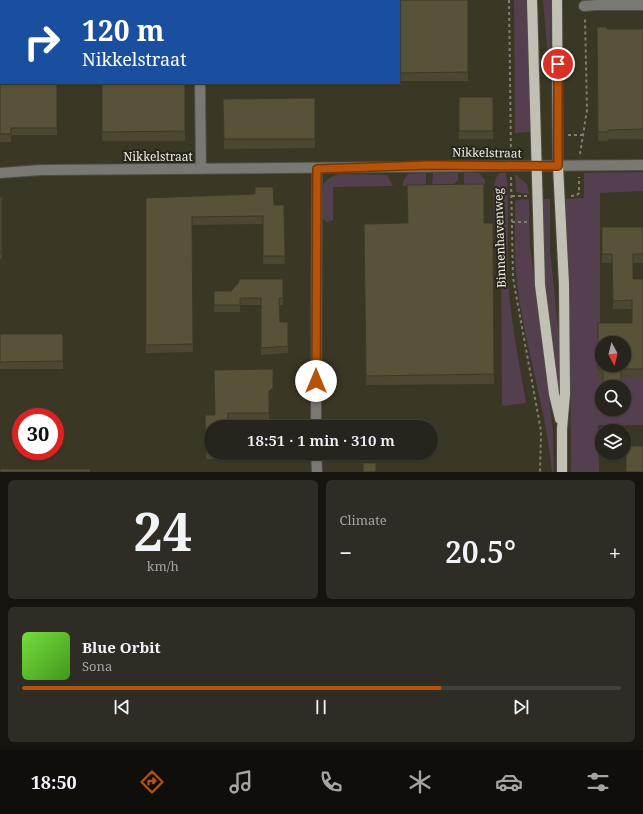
<!DOCTYPE html>
<meta charset="utf-8">
<style>
:root{--surface:#26241c;--page:#2e2c25;--text:#f1f3f6;--muted:#a4a4a3;--line:#42413b;--accent:#b45309}
body{margin:0;font-family:"Noto Serif",serif;background:var(--page);color:var(--text);height:100vh;display:flex;flex-direction:column;font-size:15px;white-space:nowrap}
*{box-sizing:border-box;margin:0}
p{font-size:13px;color:var(--muted)}
.icon{flex:none;width:22px;height:22px;fill:none;stroke:currentColor;stroke-width:2;stroke-linecap:round;stroke-linejoin:round}
.map{position:relative;height:472px;overflow:hidden}
.panel{display:flex;flex-direction:column;gap:8px;padding:8px;background:#15140f;flex:1}
.panel>*{flex:none}
.banner{position:absolute;left:0px;top:0px;width:400px;height:84px;box-shadow:0 1px 3px #0004,0 0 0 1px var(--line);background:#1a4fa0;color:#fff;overflow:hidden}
.needle{width:26px;rotate:173deg}
.buttons{position:absolute;left:595px;top:336px;display:grid;gap:8px}
.buttons a{display:grid;place-items:center;width:36px;height:36px;border-radius:50%;background:var(--surface);box-shadow:0 1px 3px #0004,0 0 0 1px var(--line);font-size:20px}
.speed{position:absolute;left:12px;top:408px;display:flex;gap:8px;font-size:20px;font-weight:700;text-align:center}
.speed>*{display:grid;place-content:center;width:52px;height:52px;border-radius:50%;background:var(--surface);box-shadow:0 1px 3px #0004,0 0 0 1px var(--line);line-height:1}
.speed .limit{border:6px solid #d22;background:#fff;color:#111}
.pin{position:absolute;display:grid;place-items:center;width:34px;height:34px;color:#fff;margin:-17px;border:2px solid #fff;border-radius:50%;box-shadow:0 1px 4px #0007}
.me{position:absolute;width:44px;margin:-22px;rotate:0deg;stroke-linejoin:round;filter:drop-shadow(0 0 3px #0008)}
.turn{display:flex;align-items:center;gap:14px;height:84px;padding:0 16px;font-size:18px}
.turn .icon{width:52px;height:52px;stroke-width:2.5}
.turn b{display:block;font-size:28px;line-height:34px}
.big{font-size:30px;font-weight:600;line-height:1.1}
.panel .card{flex:1;display:flex;flex-direction:column;justify-content:center;gap:6px;min-width:0;padding:0 14px;border-radius:6px;background:var(--page)}
.panel .dial{align-items:center;gap:0}
.dial b{font-size:52px;line-height:1}
.song{display:flex;align-items:center;gap:12px}
.cover{width:48px;height:48px;border-radius:6px;background:linear-gradient(135deg,hsl(100 70% 55%),hsl(100 70% 35%))}
.played{height:4px;border-radius:2px;background:linear-gradient(90deg,var(--accent) 70%,var(--line) 70%)}
.keys{display:flex;justify-content:space-around;direction:ltr}
.heat{display:flex;justify-content:space-between;align-items:center;font-size:22px;direction:ltr}
.panel .tiles{flex:1;display:grid;gap:8px;grid-template-columns:1fr 1fr}
.card:last-child{grid-column:span 2}
.trip{position:absolute;left:204px;top:420px;width:234px;height:40px;border-radius:20px;background:var(--surface);box-shadow:0 1px 3px #0004,0 0 0 1px var(--line);font-weight:600;line-height:40px;text-align:center}
.tab-bar{display:flex;height:64px;justify-content:space-around;align-items:center;background:#0f0e0b;color:var(--muted)}
.tab-bar .icon{width:28px;height:28px}
.tab-bar .active{color:var(--accent)}
.tab-bar b{font-size:18px;color:var(--text)}
.map>svg:first-child{display:block}
.built{fill:#3a3725;fill-rule:evenodd}
.green{fill:#543f4f;fill-rule:evenodd}
.lines{fill:none;stroke-linecap:round;stroke-linejoin:round}
.minor-casing{stroke:#504e44;stroke-width:12}
.major-casing{stroke:#504e44;stroke-width:12}
.path{stroke:#807e75;stroke-width:2;stroke-dasharray:3 3;stroke-linecap:butt}
.minor{stroke:#797872;stroke-width:10}
.major{stroke:#c2c0b4;stroke-width:10}
.wall{fill:#4b4730}
.shaded-wall{fill:#3d3927}
.building{fill:#575238;stroke:#3d3927;fill-rule:evenodd}
.route-casing{stroke:#753606;stroke-width:10}
.route{stroke:#b45309;stroke-width:7}
.labels{text-anchor:middle;stroke-width:4;stroke-linejoin:round;paint-order:stroke}
.street-label{font-size:12px;fill:#edebe4;stroke:#28261b}
</style>
<div class="map">
<svg width="643" height="472" viewBox="0 0 643 472">
<rect width="100%" height="100%" fill="#323025"/>
<!-- built -->
<path class="built" d="M0,0H643V472H0ZM1,1H399V83H1ZM602,343H624V365H602ZM602,387H624V409H602ZM21,417H55V451H21ZM211,427H431V453H211ZM602,431H624V453H602Z"/>
<!-- green -->
<path class="green" d="M514,0H528L530,132L515,133Z
M543,0H551L550,79Z
M643,172V191L600,193V332H643V425H598L599,472H571L570,314L565,199L584,198V173ZM602,343H624V365H602ZM602,387H624V409H602Z
M426,173V185L403,186V181L408,174Z
M433,173H458V180L453,185H432Z
M464,173H479L485,180V185H464Z
M500,173H506C510,207 507,242 508,276C510,319 519,361 526,403L502,406L501,231L496,230C495,217 489,180 500,173Z
M339,174L387,175L393,186L333,187V220L327,222L321,217C321,198 316,180 339,174Z
M515,174L527,184L529,194L516,192Z
M529,199L530,247L553,431L554,472H552C546,408 525,348 517,284C514,257 515,229 515,202L517,200Z
M542,199H550V249L560,348L559,394L544,285Z"/>
<g class="lines">
<defs>
<path id="minor" d="M200,0V1
M584,6L597,5H643
M200,83L201,169
M0,173L41,170L643,165
M316,427L317,169
M316,453L317,472"/>
<path id="major" d="M532,0L540,285L554,394L560,419
M557,0L558,166L564,284L565,394L562,429V472"/>
</defs>
<!-- minor casing -->
<use href="#minor" class="minor-casing"/>
<!-- major casing -->
<use href="#major" class="major-casing"/>
<!-- path -->
<path class="path" d="M509,0L511,155
M568,135H583
M580,154L587,110L585,17
M511,177L513,278L541,431L540,472
M512,196H527
M571,196L577,195L579,193V177
M512,222H528"/>
<!-- minor -->
<use href="#minor" class="minor"/>
<!-- major -->
<use href="#major" class="major"/>
</g>
<!-- wall -->
<path class="wall" d="M468,0V81H399V1Z
M597,27L607,29H643V139H608V141H598Z
M0,61L1,83H57V135H11V142H0Z
M102,83H185V141H102Z
M223,83H343V84L223,85Z
M459,97H493V139H459Z
M315,98V148L224,149L223,99Z
M0,197H2V259H0Z
M146,198L274,205H284L285,264H263V224L192,225L193,352L146,353Z
M493,223L494,384L366,385L364,224Z
M602,227H643V263H633V279H643V377L598,378V323H632V309H613L612,263H602Z
M283,279V305H279L280,322H288V353L261,355V305H240V312H214V291H231Z
M0,334H63V369H0Z
M273,395L269,398V420H228L211,427V453H228V459H206L205,415H215Z"/>
<!-- shaded-wall -->
<path class="shaded-wall" d="M273,388V395L269,398V391Z"/>
<!-- building -->
<path class="building" d="M102,0H184V1H102Z
M222,0H468V72L399,73V1H222Z
M597,27H607V29H643V129L608,130V132H598Z
M0,61H1V83H57V128H11V134H0Z
M102,83H185V131L102,132Z
M459,97H493V131H459Z
M315,98V139H224L223,99Z
M484,184V223H493L494,374L366,376L364,224L408,223L407,185Z
M255,187H273L274,205H284L285,256H263V216L192,217L193,344L146,345V198L255,194Z
M0,197H2V252H0Z
M602,227H643V254H633V279H643V369H621V387H603V369H598V323H632V300L613,301L612,254H602ZM602,343H624V365H602Z
M239,279H283V298H279L280,322H288V346L261,348V298H240V305H214V291H231L239,282Z
M0,334H63V361L0,362Z
M273,369V388L269,391V413H228V427H211V452H206L205,415H215L214,370Z
M626,446H643V472H626Z
M363,463H376V472H363Z
M0,469H90V472H0Z"/>
<g class="lines">
<defs>
<path id="route" d="M316,381L317,169L429,165L558,166V64"/>
</defs>
<!-- route casing -->
<use href="#route" class="route-casing"/>
<!-- route -->
<use href="#route" class="route"/>
</g>
<g class="labels">
<!-- street labels -->
<g class="street-label">
<text transform="translate(487 153) rotate(1)" y="4">Nikkelstraat</text>
<text x="158" y="161">Nikkelstraat</text>
<text transform="translate(500 238) rotate(-92)" y="4">Binnenhavenweg</text>
</g>
</g>
</svg>
<div class="buttons">
<a><svg class="needle" viewBox="-14 -14 28 28"><path d="M0-13l5 13h-10z" fill="#e53935"/><path d="M0 13l5-13h-10z" fill="#a4a4a3"/></svg></a>
<a><svg class="icon" aria-label="search" viewBox="0 0 24 24"><circle cx="10" cy="10" r="6"/><path d="M15 15l6 6"/></svg></a>
<a><svg class="icon" aria-label="layers" viewBox="0 0 24 24"><path d="M12 4l9 5-9 5-9-5zM3 14l9 5 9-5"/></svg></a>
</div>
<div class="speed"><div class="limit">30</div></div>
<div class="pin" style="left:558px;top:64px;background:#d93025"><svg class="icon" aria-label="arrive" viewBox="0 0 24 24"><path d="M6 21V4h12l-3 4 3 4H6"/></svg></div>
<svg class="me" style="left:316px;top:381px" viewBox="-20 -20 40 40"><circle r="19" fill="#fff"/><path d="M0-13L10 11 0 6-10 11z" fill="#b45309"/></svg>
<div class="trip">18:51 · 1 min · 310 m</div>
<div class="banner">
<div class="turn"><svg class="icon" aria-label="right" viewBox="0 0 24 24"><path d="M7 20v-9h11M14 6l5 5-5 5"/></svg><div><b>120 m</b>Nikkelstraat</div></div>
</div>
</div>
<section class="panel">
<div class="tiles">
<div class="card dial"><b>24</b><p>km/h</p></div>
<div class="card"><p>Climate</p>
<div class="heat"><a>−</a><b class="big">20.5°</b><a>+</a></div>
</div>
<div class="card">
<div class="song"><i class="cover"></i><div><b>Blue Orbit</b><p>Sona</p></div></div>
<div class="played"></div>
<div class="keys"><svg class="icon" aria-label="previous" viewBox="0 0 24 24"><path d="M18 5L8 12l10 7zM5 5v14"/></svg><svg class="icon" aria-label="pause" viewBox="0 0 24 24"><path d="M8 5v14M16 5v14"/></svg><svg class="icon" aria-label="next" viewBox="0 0 24 24"><path d="M6 5l10 7-10 7zM19 5v14"/></svg></div>
</div>
</div>
</section>
<nav class="tab-bar">
<b>18:50</b>
<svg class="icon active" aria-label="directions" viewBox="0 0 24 24"><path d="M12 3l9 9-9 9-9-9zM9 14v-3h6M13 9l2 2-2 2"/></svg>
<svg class="icon" aria-label="music" viewBox="0 0 24 24"><path d="M9 18V5l10-2v13"/><circle cx="6" cy="18" r="3"/><circle cx="16" cy="16" r="3"/></svg>
<svg class="icon" aria-label="phone" viewBox="0 0 24 24"><path d="M5 4h4l2 5-3 2q2 4 5 5l2-3 5 2v4C11 20 4 13 5 4z"/></svg>
<svg class="icon" aria-label="climate" viewBox="0 0 24 24"><path d="M12 3v18M4 7l16 10M4 17L20 7"/></svg>
<svg class="icon" aria-label="car" viewBox="0 0 24 24"><path d="M5 17H2v-5l4-1 3-4h7l3 4 3 1v5h-3M9 17h6M6 11h13"/><circle cx="7" cy="17" r="2"/><circle cx="17" cy="17" r="2"/></svg>
<svg class="icon" aria-label="filters" viewBox="0 0 24 24"><path d="M4 7h16M4 17h16"/><circle cx="9" cy="7" r="2"/><circle cx="15" cy="17" r="2"/></svg>
</nav>
